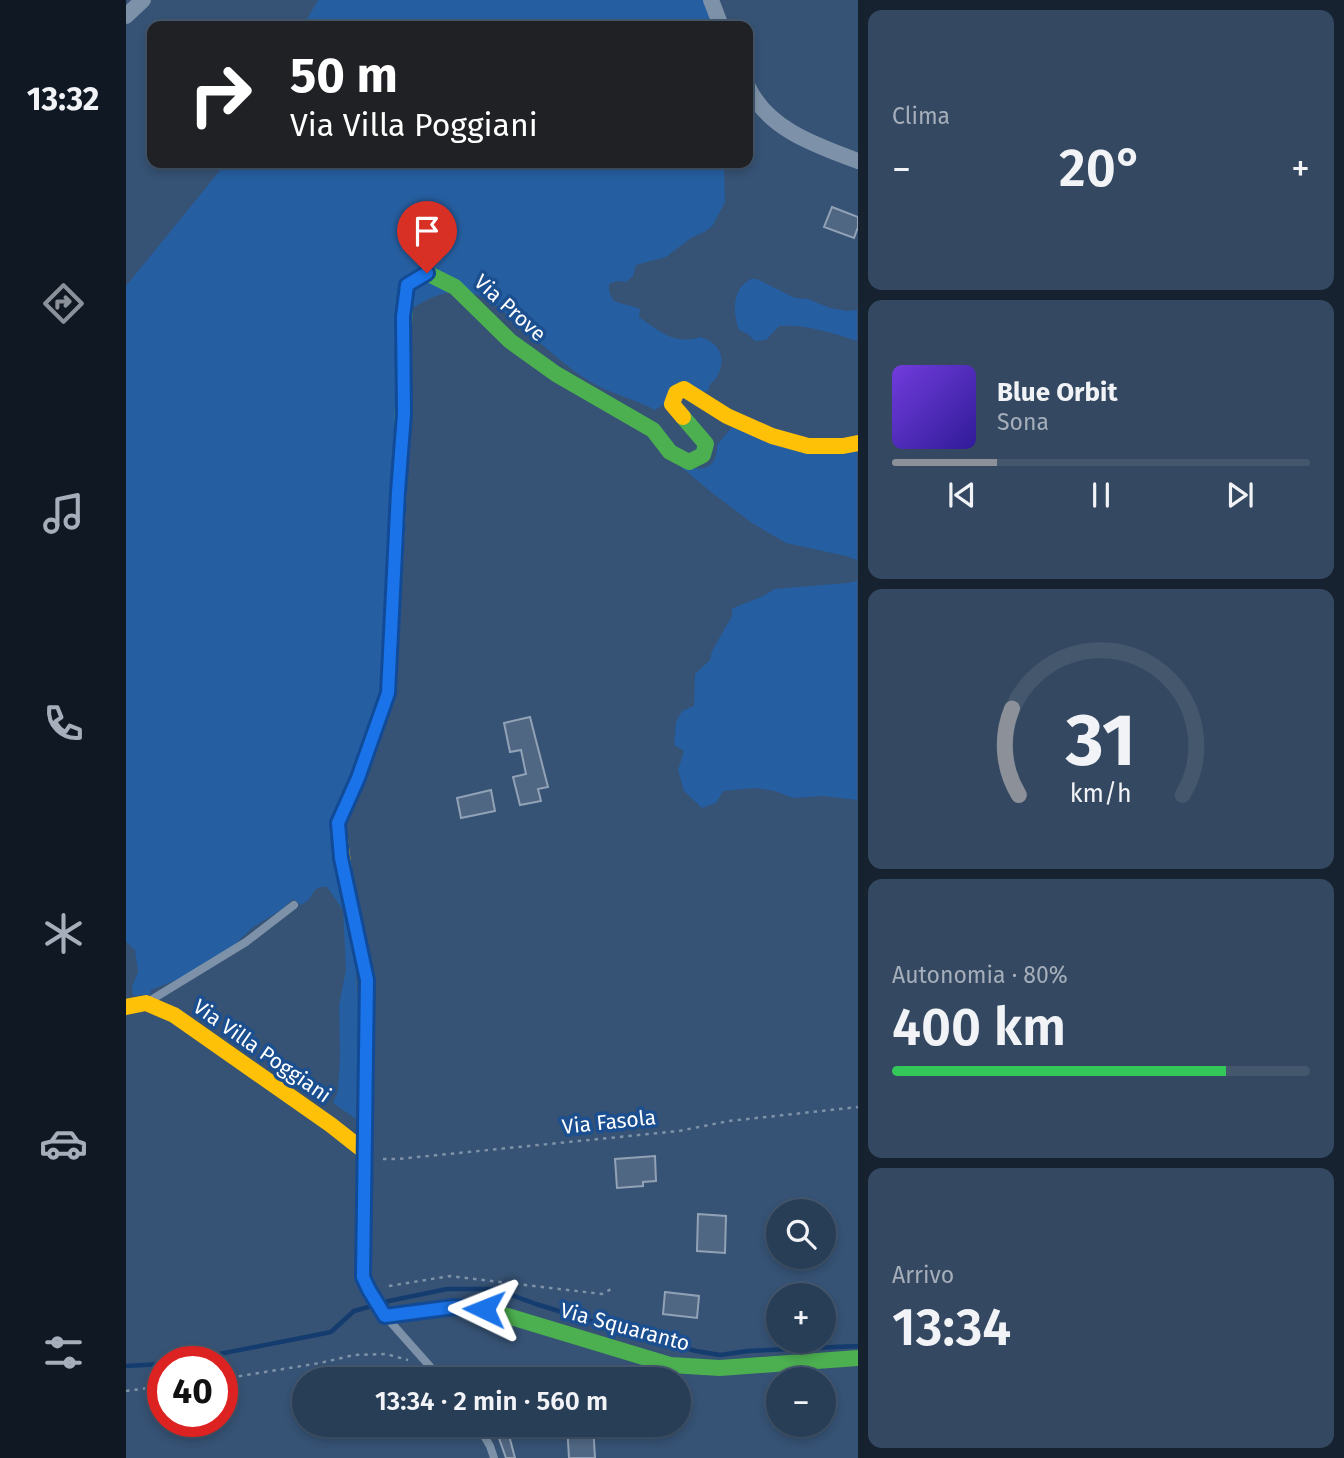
<!DOCTYPE html>
<html lang="it">
<meta charset="utf-8">
<style>
:root{--surface:#283e57;--page:#344961;--text:#f1f3f6;--muted:#a5aeba;--line:#44576d;--accent:#8c9099}
body{margin:0;font-family:"Fira Sans",sans-serif;background:var(--page);color:var(--text);height:100vh;display:flex;flex-direction:column;font-size:26px;white-space:nowrap}
*{box-sizing:border-box;margin:0}
p{font-size:23px;color:var(--muted)}
.icon{flex:none;width:38px;height:38px;fill:none;stroke:currentColor;stroke-width:2;stroke-linecap:round;stroke-linejoin:round}
.map{position:relative;flex:1;overflow:hidden}
.details{display:flex;flex-direction:column;gap:10px;padding:10px;background:#162230;width:486px}
.details>*{flex:none}
.banner{position:absolute;left:21px;top:21px;width:606px;height:147px;border-radius:14px;box-shadow:0 4px 10px #0003,0 0 0 2px var(--line);background:#202124;color:#fff;overflow:hidden}
.controls{position:absolute;left:640px;top:1199px;display:grid;gap:14px}
.controls a{display:grid;place-items:center;width:70px;height:70px;border-radius:50%;background:var(--surface);box-shadow:0 4px 10px #0003,0 0 0 2px var(--line);font-size:35px}
.speed{position:absolute;left:21px;top:1346px;display:flex;gap:14px;font-size:35px;font-weight:700;text-align:center}
.speed>*{display:grid;place-content:center;width:91px;height:91px;border-radius:50%;background:var(--surface);box-shadow:0 4px 10px #0003,0 0 0 2px var(--line);line-height:1}
.speed .limit{border:10px solid #d22;background:#fff;color:#111}
.pin{position:absolute;display:grid;place-items:center;width:60px;height:60px;color:#fff;margin:-72px -30px;border-radius:50% 50% 50% 0;rotate:-45deg;box-shadow:0 0 7px #0007}
.pin .icon{rotate:45deg}
.me{position:absolute;width:77px;margin:-38px;rotate:272deg;stroke-linejoin:round;filter:drop-shadow(0 0 5px #0008)}
.turn{display:flex;align-items:center;gap:24px;height:147px;padding:0 28px;font-size:32px}
.turn .icon{width:91px;height:91px;stroke-width:2.5}
.turn b{display:block;font-size:49px;line-height:60px}
.big{font-size:52px;font-weight:600;line-height:1.1}
.details .card{flex:1;display:flex;flex-direction:column;justify-content:center;gap:10px;min-width:0;padding:0 24px;border-radius:14px;background:var(--page)}
.details .dial{align-items:center;gap:0}
.dial svg{height:182px;overflow:visible;fill:none;stroke:var(--line);stroke-width:7;stroke-linecap:round;text-anchor:middle}
.dial text{fill:var(--text);stroke:none}
.song{display:flex;align-items:center;gap:21px}
.cover{width:84px;height:84px;border-radius:10px;background:linear-gradient(135deg,hsl(260 70% 55%),hsl(250 70% 35%))}
.played{height:7px;border-radius:4px;background:linear-gradient(90deg,var(--accent) 25%,var(--line) 25%)}
.keys{display:flex;justify-content:space-around;direction:ltr}
.heat{display:flex;justify-content:space-between;align-items:center;font-size:38px;direction:ltr}
.charge{height:10px;border-radius:5px;background:linear-gradient(90deg,#34c759 80%,var(--line) 0)}
.trip{position:absolute;left:166px;top:1367px;width:399px;height:70px;border-radius:35px;background:var(--surface);box-shadow:0 4px 10px #0003,0 0 0 2px var(--line);font-weight:600;line-height:70px;text-align:center}
main{display:flex;flex:1;min-height:0}
.tabs{display:flex;flex-direction:column;width:126px;justify-content:space-around;align-items:center;background:#101923;color:var(--muted)}
.tabs .icon{width:49px;height:49px}
.tabs .on{color:var(--accent)}
.tabs b{font-size:32px;color:var(--text)}
.map>svg:first-child{display:block}
.green{fill:#265fa1}
.lines{fill:none;stroke-linecap:round;stroke-linejoin:round}
.stream{stroke:#153c6e;stroke-width:4.5}
.building{fill:#506783;stroke:#92a2b6;stroke-width:2}
.path{stroke:#7d92a8;stroke-width:2.5;stroke-dasharray:3.5 5;stroke-linecap:butt}
.lane{stroke:#7d92a8;stroke-width:8}
.street{stroke:#7d92a8;stroke-width:16}
.fast{stroke:#4caf50;stroke-width:16}
.slow{stroke:#ffc107;stroke-width:16}
.jam{stroke:#c62828;stroke-width:16}
.route-casing{stroke:#114b97;stroke-width:18}
.route{stroke:#1a73e8;stroke-width:12}
.labels{text-anchor:middle;stroke-width:7;stroke-linejoin:round;paint-order:stroke}
.street-label{font-size:21px;fill:#fff;stroke:#1b4f8f}
</style>
<main>
<nav class="tabs">
<b>13:32</b>
<svg class="icon on" aria-label="directions" viewBox="0 0 24 24"><path d="M12 3l9 9-9 9-9-9zM9 14v-3h6M13 9l2 2-2 2"/></svg>
<svg class="icon" aria-label="music" viewBox="0 0 24 24"><path d="M9 18V5l10-2v13"/><circle cx="6" cy="18" r="3"/><circle cx="16" cy="16" r="3"/></svg>
<svg class="icon" aria-label="phone" viewBox="0 0 24 24"><path d="M5 4h4l2 5-3 2q2 4 5 5l2-3 5 2v4C11 20 4 13 5 4z"/></svg>
<svg class="icon" aria-label="climate" viewBox="0 0 24 24"><path d="M12 3v18M4 7l16 10M4 17L20 7"/></svg>
<svg class="icon" aria-label="car" viewBox="0 0 24 24"><path d="M5 17H2v-5l4-1 3-4h7l3 4 3 1v5h-3M9 17h6M6 11h13"/><circle cx="7" cy="17" r="2"/><circle cx="17" cy="17" r="2"/></svg>
<svg class="icon" aria-label="filters" viewBox="0 0 24 24"><path d="M4 7h16M4 17h16"/><circle cx="9" cy="7" r="2"/><circle cx="15" cy="17" r="2"/></svg>
</nav>
<div class="map">
<svg width="732" height="1458" viewBox="0 0 732 1458">
<rect width="100%" height="100%" fill="#365274"/>
<!-- green -->
<path class="green" d="M192,0H578L589,26H177Z
M100,163H598L599,202L587,225L580,231L565,238L540,257L510,265L507,276L500,282L491,281L483,284V291L487,300C496,305 505,305 514,309L513,317C532,330 549,346 574,337C591,342 599,353 594,370C591,377 590,380 584,384L582,391L549,397L529,410C509,399 485,394 465,382C438,366 414,342 390,322C376,311 363,298 345,293C323,287 299,299 281,312L263,703L219,807L232,1003L230,1119L207,1103L212,1091L214,1056L213,1005L220,970L217,910L201,887C190,885 188,892 183,899C181,902 177,903 175,905L167,899L156,909L126,928L103,950L70,972L25,990L24,995L7,996L6,987L12,972L9,950L0,942V286Z
M625,279H631L669,298L682,299L704,308L721,311L731,310V341C707,333 679,324 653,326L640,340L629,341L622,334L613,330C608,317 606,297 616,286C618,283 622,281 625,279Z
M607,426L731,452V560L720,556L660,543L626,523L585,492L554,466C575,471 591,471 591,445Z
M731,581V800L697,796L667,798L649,791L629,788L597,791L590,803L576,808L558,791L552,770L558,751L548,745L550,722L556,711L568,706L569,674L584,660L586,651L606,616V609C620,601 636,599 648,589L721,583Z"/>
<g class="lines">
<!-- stream -->
<path class="stream" d="M258,1302L321,1289H369L410,1304L517,1337L570,1351L594,1355L622,1351L732,1346
M53,1362L205,1332L228,1311L246,1306
M0,1366L37,1364"/>
</g>
<!-- building -->
<path class="building" d="M706,207L732,217V227L728,238L698,227Z
M404,717L422,787L412,789L415,801L394,805L387,777L400,774L395,750L384,752L378,723Z
M365,790L369,811L335,818L331,798Z
M529,1156L530,1181L517,1182V1186L491,1188L489,1159Z
M572,1214L600,1216L599,1253L571,1251Z
M539,1292L573,1296L571,1318L537,1314Z
M368,1424H380L389,1458H380Z
M441,1424H467L469,1458H443Z"/>
<g class="lines">
<!-- path -->
<path class="path" d="M257,1159H272L553,1131L603,1121L732,1107
M263,1286L324,1276L476,1294L487,1288
M96,1379L194,1363L228,1355L260,1354L282,1360
M0,1391L37,1386"/>
<!-- lane -->
<path class="lane" d="M25,1000L120,942L168,905
M261,1318L315,1379
M351,1424L364,1446L368,1458"/>
<!-- street -->
<path class="street" d="M585,0L595,26
M0,16L17,0
M621,85C641,129 689,145 732,161"/>
<!-- fast -->
<path class="fast" d="M275,448C280,393 274,339 281,285L301,273L329,287L384,341L430,374L527,430L544,452L563,462L577,455L580,444L557,417
M238,1212L237,1277L243,1291L259,1316L328,1307L358,1309L544,1365L594,1368L732,1358"/>
<!-- slow -->
<path class="slow" d="M557,417L546,404L550,393L558,389L601,416L646,436L682,446H717L732,443
M218,871L212,823L232,778L262,693L275,448
M0,1007L20,1003L48,1015L205,1125L238,1151V1212"/>
<!-- jam -->
<path class="jam" d="M218,871L241,980L238,1151"/>
</g>
<g class="lines">
<defs>
<path id="route" d="M301,273L281,285L277,317L278,414L272,492L262,693L232,778L212,823L215,858L241,980L237,1277L243,1290L259,1316L328,1307L358,1309"/>
</defs>
<!-- route casing -->
<use href="#route" class="route-casing"/>
<!-- route -->
<use href="#route" class="route"/>
</g>
<g class="labels">
<!-- street labels -->
<g class="street-label">
<text transform="translate(384 308) rotate(42)" y="7">Via Prove</text>
<text transform="translate(136 1051) rotate(35)" y="7">Via Villa Poggiani</text>
<text transform="translate(483 1122) rotate(-6)" y="7">Via Fasola</text>
<text transform="translate(499 1327) rotate(15)" y="7">Via Squaranto</text>
</g>
</g>
</svg>
<div class="controls">
<a><svg class="icon" aria-label="search" viewBox="0 0 24 24"><circle cx="10" cy="10" r="6"/><path d="M15 15l6 6"/></svg></a>
<a>+</a>
<a>−</a>
</div>
<div class="speed"><div class="limit">40</div></div>
<div class="pin" style="left:301px;top:273px;background:#d93025"><svg class="icon" aria-label="arrive" viewBox="0 0 24 24"><path d="M6 21V4h12l-3 4 3 4H6"/></svg></div>
<svg class="me" style="left:358px;top:1309px" viewBox="-20 -20 40 40"><path d="M0-17L14 15 0 8-14 15z" fill="#1a73e8" stroke="#fff" stroke-width="4"/></svg>
<div class="trip">13:34 · 2 min · 560 m</div>
<div class="banner">
<div class="turn"><svg class="icon" aria-label="right" viewBox="0 0 24 24"><path d="M7 20v-9h11M14 6l5 5-5 5"/></svg><div><b>50 m</b>Via Villa Poggiani</div></div>
</div>
</div>
<section class="details">
<div class="card"><p>Clima</p>
<div class="heat"><a>−</a><b class="big">20°</b><a>+</a></div>
</div>
<div class="card">
<div class="song"><i class="cover"></i><div><b>Blue Orbit</b><p>Sona</p></div></div>
<div class="played"></div>
<div class="keys"><svg class="icon" aria-label="previous" viewBox="0 0 24 24"><path d="M18 5L8 12l10 7zM5 5v14"/></svg><svg class="icon" aria-label="pause" viewBox="0 0 24 24"><path d="M8 5v14M16 5v14"/></svg><svg class="icon" aria-label="next" viewBox="0 0 24 24"><path d="M6 5l10 7-10 7zM19 5v14"/></svg></div>
</div>
<div class="card dial"><svg viewBox="0 0 100 80">
<path d="M14 69A42 42 0 1 1 86 69"/>
<path d="M14 69A42 42 0 0 1 11 31" stroke="#8c9099"/>
<text x="50" y="56" font-size="32" font-weight="700">31</text>
<text x="50" y="72" font-size="11">km/h</text>
</svg></div>
<div class="card"><p>Autonomia · 80%</p><b class="big">400 km</b><div class="charge"></div></div>
<div class="card"><p>Arrivo</p><b class="big">13:34</b></div>
</section>
</main>
